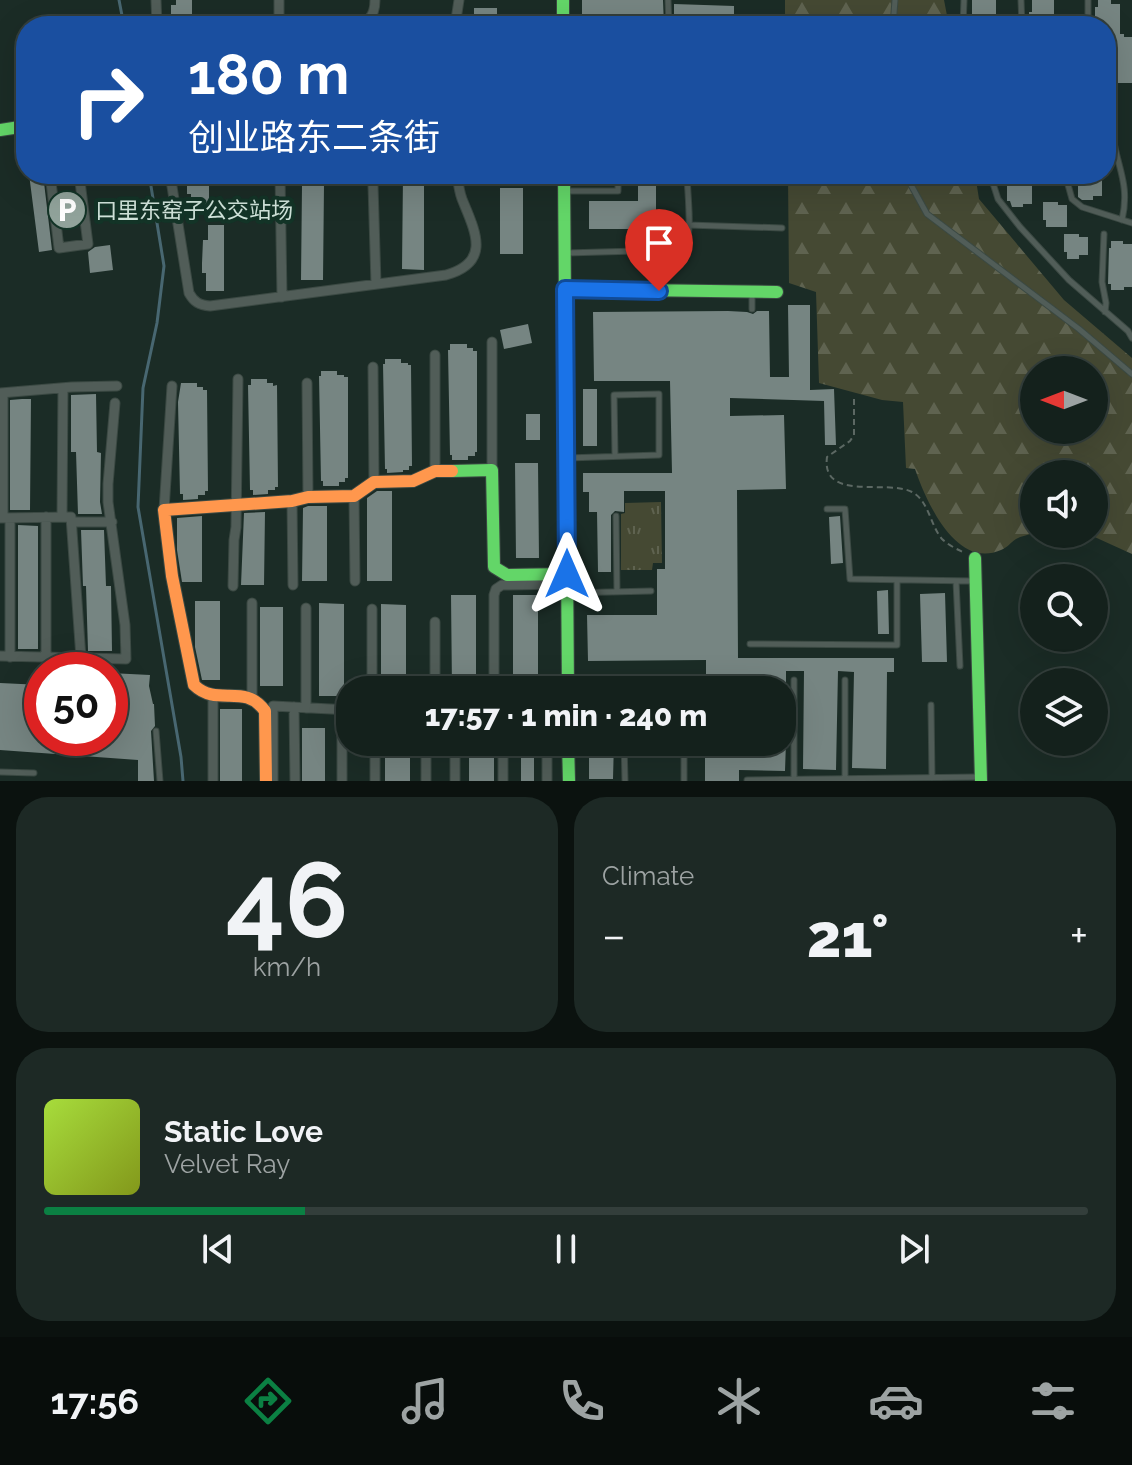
<!DOCTYPE html>
<meta charset="utf-8">
<style>
:root{--surface:#14211c;--page:#1d2925;--text:#f1f3f6;--muted:#9da3a3;--line:#333e3b;--accent:#0b8043}
body{margin:0;font-family:Raleway,"Noto Sans SC",sans-serif;background:var(--page);color:var(--text);height:100vh;display:flex;flex-direction:column;font-size:30px;white-space:nowrap}
*{box-sizing:border-box;margin:0}
p{font-size:26px;color:var(--muted)}
.icon{flex:none;width:44px;height:44px;fill:none;stroke:currentColor;stroke-width:2;stroke-linecap:round;stroke-linejoin:round}
.map{position:relative;height:781px;overflow:hidden}
.panel{display:flex;flex-direction:column;gap:16px;padding:16px;background:#0b120f;flex:1}
.panel>*{flex:none}
.guide{position:absolute;left:16px;top:16px;width:1100px;height:168px;border-radius:32px;box-shadow:0 8px 32px #0002,0 0 0 2px var(--line);background:#1a4fa0;color:#fff;overflow:hidden}
.needle{width:52px;rotate:270deg}
.buttons{position:absolute;left:1020px;top:356px;display:grid;gap:16px}
.buttons a{display:grid;place-items:center;width:88px;height:88px;border-radius:50%;background:var(--surface);box-shadow:0 8px 32px #0002,0 0 0 2px var(--line);font-size:40px}
.speed{position:absolute;left:24px;top:652px;display:flex;gap:16px;font-size:40px;font-weight:700;text-align:center}
.speed>*{display:grid;place-content:center;width:104px;height:104px;border-radius:50%;background:var(--surface);box-shadow:0 8px 32px #0002,0 0 0 2px var(--line);line-height:1}
.speed .limit{border:12px solid #d22;background:#fff;color:#111}
.pin{position:absolute;display:grid;place-items:center;width:68px;height:68px;color:#fff;margin:-82px -34px;border-radius:50% 50% 50% 0;rotate:-45deg;box-shadow:0 0 8px #0007}
.pin .icon{rotate:45deg}
.me{position:absolute;width:88px;margin:-44px;rotate:0deg;stroke-linejoin:round;filter:drop-shadow(0 0 6px #0008)}
.turn{display:flex;align-items:center;gap:28px;height:168px;padding:0 40px;font-size:36px}
.turn .icon{width:104px;height:104px;stroke-width:2.5}
.turn b{display:block;font-size:56px;line-height:68px}
.big{font-size:60px;font-weight:800;line-height:1.1}
.panel .tile{flex:1;display:flex;flex-direction:column;justify-content:center;gap:12px;min-width:0;padding:0 28px;border-radius:32px;background:var(--page)}
.panel .dial{align-items:center;gap:0}
.dial b{font-size:104px;line-height:1}
.song{display:flex;align-items:center;gap:24px}
.cover{width:96px;height:96px;border-radius:12px;background:linear-gradient(135deg,hsl(80 70% 55%),hsl(70 70% 35%))}
.played{height:8px;border-radius:4px;background:linear-gradient(90deg,var(--accent) 25%,var(--line) 25%)}
.keys{display:flex;justify-content:space-around;direction:ltr}
.heat{display:flex;justify-content:space-between;align-items:center;font-size:44px;direction:ltr}
.panel .tiles{flex:1;display:grid;gap:16px;grid-template-columns:1fr 1fr}
.tile:last-child{grid-column:span 2}
.trip{position:absolute;left:336px;top:676px;width:460px;height:80px;border-radius:32px;background:var(--surface);box-shadow:0 8px 32px #0002,0 0 0 2px var(--line);font-weight:800;line-height:80px;text-align:center}
.tabs{display:flex;height:128px;justify-content:space-around;align-items:center;background:#080d0b;color:var(--muted)}
.tabs .icon{width:56px;height:56px}
.tabs .active{color:var(--accent)}
.tabs b{font-size:36px;color:var(--text)}
.map>svg:first-child{display:block}
.grass{fill:url(#grass-tufts)}
.forest{fill:url(#forest-firs);fill-rule:evenodd}
.lines{fill:none;stroke-linecap:round;stroke-linejoin:round}
.stream{stroke:#486771;stroke-width:3}
.building{fill:#768582}
.lane-casing{stroke:#3b4943;stroke-width:7}
.street-casing{stroke:#3b4943;stroke-width:11}
.fast-casing{stroke:#3b4943;stroke-width:14}
.slow-casing{stroke:#3b4943;stroke-width:14}
.path{stroke:#5c6863;stroke-width:2;stroke-dasharray:6 4;stroke-linecap:butt}
.lane{stroke:#515d58;stroke-width:5}
.street{stroke:#515d58;stroke-width:9}
.fast{stroke:#63d668;stroke-width:12}
.slow{stroke:#ff974d;stroke-width:12}
.route-casing{stroke:#114b97;stroke-width:20}
.route{stroke:#1a73e8;stroke-width:14}
.labels{text-anchor:middle;stroke-width:8;stroke-linejoin:round;paint-order:stroke}
.poi-label{font-size:22px;fill:#d0e3da;stroke:#133427;text-anchor:start}
</style>
<div class="map">
<svg width="1132" height="781" viewBox="0 0 1132 781">
<defs>
<pattern id="grass-tufts" width="24" height="20" patternUnits="userSpaceOnUse" patternTransform="scale(2)"><rect width="24" height="20" fill="#454933"/><path d="M3 7l-1-3M5 7V3M7 7l1-3M15 17l-1-3M17 17v-4M19 17l1-3" fill="none" stroke="#5f6350"/></pattern>
<pattern id="forest-firs" width="22" height="20" patternUnits="userSpaceOnUse" patternTransform="scale(2)"><rect width="22" height="20" fill="#454933"/><path d="M5 1l3.5 6h-7zM16 11l3.5 6h-7z" fill="#5f6350"/></pattern>
</defs>
<rect width="100%" height="100%" fill="#1b2c26"/>
<!-- grass -->
<path class="grass" d="M661,502L662,563H653L652,570H621V514L625,513V503Z"/>
<!-- forest -->
<path class="forest" d="M785,0H944L949,26H785Z
M788,174H975L979,199L1064,300L1132,358V554L1088,534H1094V474H1034V533C1028,535 1021,536 1016,539C1011,542 1007,548 1001,550C956,570 926,501 915,469L906,468L903,402L882,400L819,383L816,292L789,283ZM1034,370H1094V430H1034Z"/>
<g class="lines">
<!-- stream -->
<path class="stream" d="M119,0L124,26
M149,174L164,266L157,323L143,388L138,507L181,757L183,781"/>
</g>
<!-- building -->
<path class="building" d="M176,0H192V26H180V16H171V5H176Z
M582,0H663L664,26H654V24H582Z
M972,0H996V26H972Z
M1032,0H1054V26H1032V23H1029V12H1032Z
M1098,0H1111V4H1120V34H1124V37H1132V83H1112V76H1109V25H1098V18H1095V7H1098Z
M674,4L734,6V26H674Z
M474,8H497V26H474Z
M29,174H43L52,250L39,252Z
M197,174H209V212H191V194H187V183H197Z
M638,174H656V229H589V201H638Z
M1007,174H1032V204H1023V207H1012L1010,201H1007Z
M1081,174H1093V178H1102V196H1093V200H1082L1078,197V182H1081Z
M403,175H424V270L402,269Z
M302,185H324L323,280H301Z
M500,188H523V254H500Z
M1043,202H1058V205H1067V227H1046V220H1043Z
M208,225H224V291H206V273H202V263L203,240H208Z
M1064,234H1079V237H1088V255H1079V259H1067V252H1064Z
M1111,241H1123V244H1132V287H1124V290H1111V284H1108L1109,248H1111Z
M110,245L113,270L90,273L88,252L95,247Z
M788,305H810V390L834,389L836,445H825L824,401L730,398V416L784,415L786,489L737,490L738,658H894V672H887L886,769L852,768L854,672L838,671L836,770L803,769L804,671H786V690H706V660L588,661L587,615H657V569H665V491H624V512L615,511L611,515V572H598L597,512H589V492H583V473H672L670,381H594L593,312L728,311L747,312L753,314L757,311H769L770,377H789Z
M528,324L532,343L504,349L500,330Z
M450,344H467V348H473V351H477V452H475V456H468V460H452V455H450L448,350H450Z
M385,359H401V363H408V365H411L412,466H409V470H403V472L387,473V469H385L383,364H385Z
M321,371H337V375H344V377H348V478H345V482H339V486H323V481H321L319,376H321Z
M251,379H267V383H273V386L277,385L278,487H275V490H268V494L253,495V490H250L248,385H251Z
M181,383H197V387H203V390H207L208,491H205V495H198V499L183,500V494H180L178,402Z
M583,389H597V446H583Z
M96,394L97,452L101,453L100,502L102,514H78L76,452H71V395Z
M22,399H31L30,510H10V400Z
M526,414H540V440H526Z
M515,463H538L539,558H516Z
M377,491H392V581H367V498Z
M308,506H327V581H302L303,508Z
M265,512L264,585H241L244,513Z
M202,516V582H182L177,550V518Z
M840,516L843,563L831,564L829,517Z
M18,525L38,526V649H18Z
M81,530H104L106,586H111L112,651H88L86,586H83Z
M888,590L889,634H878L877,591Z
M945,593L947,662H922L920,594Z
M451,595H476V690H452Z
M513,595H538V688H513Z
M195,601H220V680H202L195,647Z
M319,603L344,604V696H319Z
M381,604L406,605V690H381Z
M260,607H283V686H260Z
M110,673L150,675L149,686L153,704H154L155,726L151,731L154,781H138V760L0,750V683L42,685V738H110Z
M589,679L687,680V690H589Z
M220,709H242V781H220Z
M302,728H325V781H302Z
M385,742H410V781H385Z
M469,742H494V781H469Z
M521,742H534V781H521Z
M589,742H614L613,779H589Z
M705,742H786L785,771L739,770V781H705Z"/>
<g class="lines">
<defs>
<path id="lane" d="M668,0L669,26
M1021,0L1022,26
M1088,0V26
M893,26L895,0
M963,26L964,0
M1106,85C1110,102 1110,119 1113,137C1118,169 1130,185 1122,220
M905,174L927,214L1079,329L1132,374
M990,174L998,199L1020,227L1069,280L1128,331L1132,338
M1065,174L1072,199L1082,207L1132,223
M565,191H618V174
M688,225L782,228
M1104,234L1102,282L1106,303L1105,312
M566,253L672,250C678,248 684,245 687,239C692,228 687,188 687,174
M752,294V309
M567,458L659,455V394L614,395L615,456
M827,509H845L850,579L973,581
M616,516L617,592
M956,581L960,666
M568,593L651,591
M750,644L897,645V580
M931,705L932,778
M156,731L160,781
M624,742L625,781
M684,742V781
M0,772L34,773
M794,779V680
M845,779V680
M747,780L978,777"/>
<path id="street" d="M156,0L157,26
M258,26H277
M279,26V0
M350,26C367,24 375,18 375,0
M455,26L459,0
M50,174L59,248L88,244L79,174
M170,174L189,293C194,302 199,305 210,306L446,275C492,262 475,231 462,199C459,191 458,182 457,174
M280,174L282,297
M364,174L371,179L373,185L376,284
M435,355V471
M373,367L374,482
M307,383L308,497
M0,393L72,387L117,386
M492,470V342
M354,496L355,581
M292,501L293,585
M164,510L172,386
M46,517V658
M62,517L63,388
M0,518L71,517L81,658
M3,518V393
M72,522H112
M233,586L234,540L236,527L238,379
M372,609V690
M435,622V690
M0,656L126,659L125,625L108,502V484L115,403
M10,657V518
M494,690V595L496,589L502,585L567,584
M213,696V781
M252,697V603
M294,707L295,781
M306,708V608
M342,709V781
M375,742V781
M426,742V781
M455,742V781
M503,742V781
M547,742V781
M273,781V706L350,710"/>
<path id="fast" d="M563,0V26
M0,130L26,126
M564,174L568,690
M565,289L777,292
M452,471L492,470L494,567L507,575L567,574
M975,558L981,781
M568,742L569,781"/>
<path id="slow" d="M266,781L265,711C244,682 218,708 194,685L172,576L164,510L292,501L308,497L354,496L374,482L413,481L435,471H452"/>
</defs>
<!-- lane casing -->
<use href="#lane" class="lane-casing"/>
<!-- street casing -->
<use href="#street" class="street-casing"/>
<!-- fast casing -->
<use href="#fast" class="fast-casing"/>
<!-- slow casing -->
<use href="#slow" class="slow-casing"/>
<!-- path -->
<path class="path" d="M854,399V435L850,441L827,457C821,502 887,479 912,492C929,501 930,525 942,539C947,544 956,549 963,552"/>
<!-- lane -->
<use href="#lane" class="lane"/>
<!-- street -->
<use href="#street" class="street"/>
<!-- fast -->
<use href="#fast" class="fast"/>
<!-- slow -->
<use href="#slow" class="slow"/>
</g>
<g class="lines">
<defs>
<path id="route" d="M567,574L565,289L659,291"/>
</defs>
<!-- route casing -->
<use href="#route" class="route-casing"/>
<!-- route -->
<use href="#route" class="route"/>
</g>
<!-- icons -->
<defs>
<symbol id="parking-disc" viewBox="-11 -11 22 22"><circle r="9.5" fill="#91a39b" stroke="#133427"/><path d="M-3.5-5.5H1a3.5 3.5 0 0 1 0 7H-1V5.5H-3.5ZM-1-3.4V-.6H.8a1.4 1.4 0 0 0 0-2.8Z" fill="#fff"/></symbol>
</defs>
<g fill-rule="evenodd">
<use href="#parking-disc" x="45" y="188" width="44" height="44"/>
</g>
<g class="labels">
<!-- poi labels -->
<g class="poi-label">
<text x="95" y="218">口里东窑子公交站场</text>
</g>
</g>
</svg>
<div class="buttons">
<a><svg class="needle" viewBox="-14 -14 28 28"><path d="M0-13l5 13h-10z" fill="#e53935"/><path d="M0 13l5-13h-10z" fill="#9da3a3"/></svg></a>
<a><svg class="icon" aria-label="sound" viewBox="0 0 24 24"><path d="M4 9h4l5-4v14l-5-4H4zM17 9q2 3 0 6"/></svg></a>
<a><svg class="icon" aria-label="search" viewBox="0 0 24 24"><circle cx="10" cy="10" r="6"/><path d="M15 15l6 6"/></svg></a>
<a><svg class="icon" aria-label="layers" viewBox="0 0 24 24"><path d="M12 4l9 5-9 5-9-5zM3 14l9 5 9-5"/></svg></a>
</div>
<div class="speed"><div class="limit">50</div></div>
<div class="pin" style="left:659px;top:291px;background:#d93025"><svg class="icon" aria-label="arrive" viewBox="0 0 24 24"><path d="M6 21V4h12l-3 4 3 4H6"/></svg></div>
<svg class="me" style="left:567px;top:574px" viewBox="-20 -20 40 40"><path d="M0-17L14 15 0 8-14 15z" fill="#1a73e8" stroke="#fff" stroke-width="4"/></svg>
<div class="trip">17:57 · 1 min · 240 m</div>
<div class="guide">
<div class="turn"><svg class="icon" aria-label="right" viewBox="0 0 24 24"><path d="M7 20v-9h11M14 6l5 5-5 5"/></svg><div><b>180 m</b>创业路东二条街</div></div>
</div>
</div>
<section class="panel">
<div class="tiles">
<div class="tile dial"><b>46</b><p>km/h</p></div>
<div class="tile"><p>Climate</p>
<div class="heat"><a>−</a><b class="big">21°</b><a>+</a></div>
</div>
<div class="tile">
<div class="song"><i class="cover"></i><div><b>Static Love</b><p>Velvet Ray</p></div></div>
<div class="played"></div>
<div class="keys"><svg class="icon" aria-label="previous" viewBox="0 0 24 24"><path d="M18 5L8 12l10 7zM5 5v14"/></svg><svg class="icon" aria-label="pause" viewBox="0 0 24 24"><path d="M8 5v14M16 5v14"/></svg><svg class="icon" aria-label="next" viewBox="0 0 24 24"><path d="M6 5l10 7-10 7zM19 5v14"/></svg></div>
</div>
</div>
</section>
<nav class="tabs">
<b>17:56</b>
<svg class="icon active" aria-label="directions" viewBox="0 0 24 24"><path d="M12 3l9 9-9 9-9-9zM9 14v-3h6M13 9l2 2-2 2"/></svg>
<svg class="icon" aria-label="music" viewBox="0 0 24 24"><path d="M9 18V5l10-2v13"/><circle cx="6" cy="18" r="3"/><circle cx="16" cy="16" r="3"/></svg>
<svg class="icon" aria-label="phone" viewBox="0 0 24 24"><path d="M5 4h4l2 5-3 2q2 4 5 5l2-3 5 2v4C11 20 4 13 5 4z"/></svg>
<svg class="icon" aria-label="climate" viewBox="0 0 24 24"><path d="M12 3v18M4 7l16 10M4 17L20 7"/></svg>
<svg class="icon" aria-label="car" viewBox="0 0 24 24"><path d="M5 17H2v-5l4-1 3-4h7l3 4 3 1v5h-3M9 17h6M6 11h13"/><circle cx="7" cy="17" r="2"/><circle cx="17" cy="17" r="2"/></svg>
<svg class="icon" aria-label="filters" viewBox="0 0 24 24"><path d="M4 7h16M4 17h16"/><circle cx="9" cy="7" r="2"/><circle cx="15" cy="17" r="2"/></svg>
</nav>
